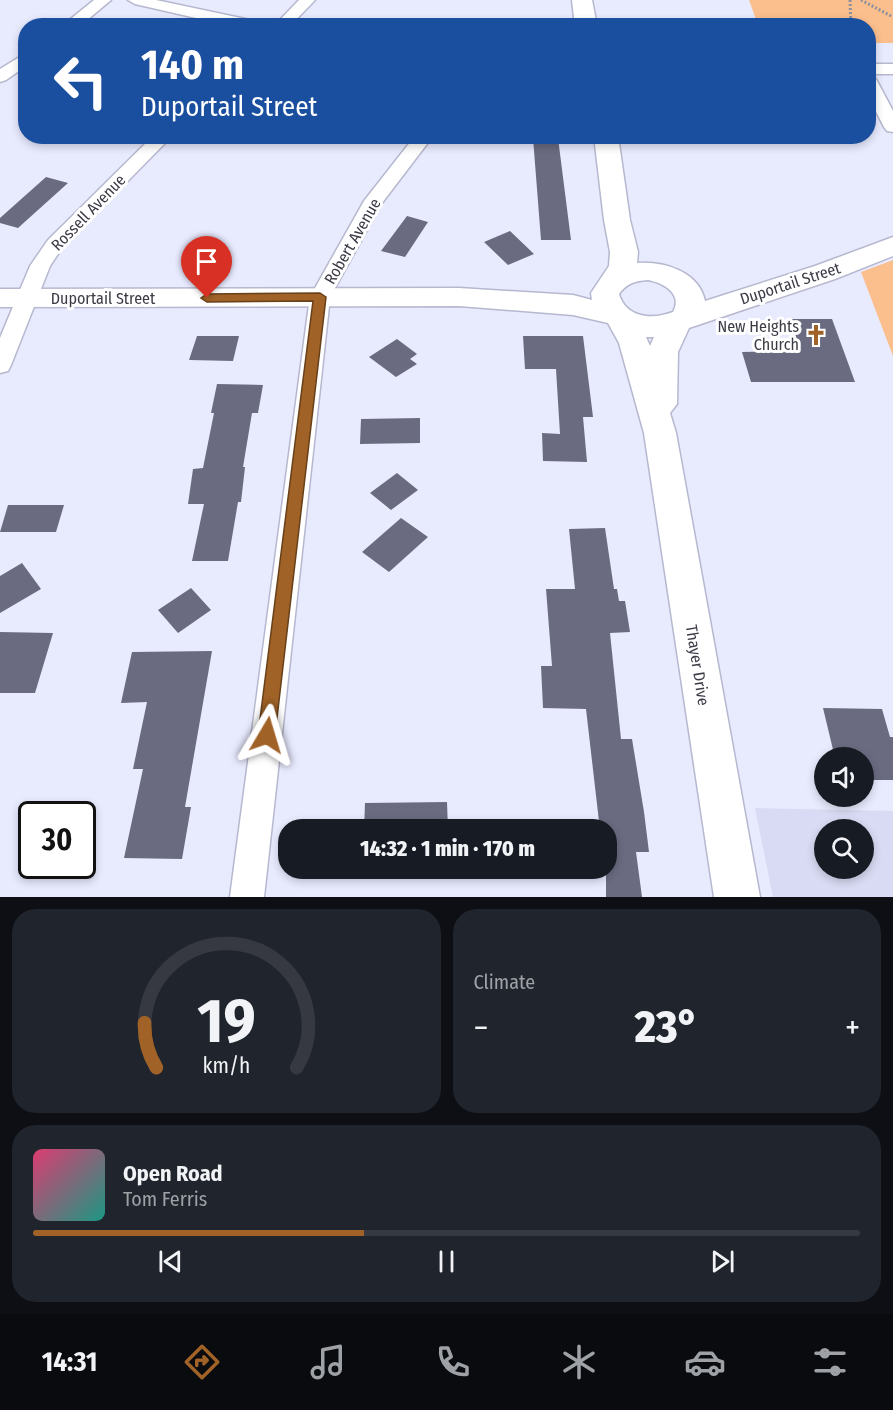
<!DOCTYPE html>
<meta charset="utf-8">
<style>
:root{--surface:#171b24;--page:#20242c;--text:#f1f3f6;--muted:#9ea1a6;--line:#363941;--accent:#a06227}
body{margin:0;font-family:"Fira Sans Condensed",sans-serif;background:var(--page);color:var(--text);height:100vh;display:flex;flex-direction:column;font-size:22px;white-space:nowrap}
*{box-sizing:border-box;margin:0}
p{font-size:20px;color:var(--muted)}
.icon{flex:none;width:33px;height:33px;fill:none;stroke:currentColor;stroke-width:2;stroke-linecap:round;stroke-linejoin:round}
.map{position:relative;height:897px;overflow:hidden}
.details{display:flex;flex-direction:column;gap:12px;padding:12px;background:#0d0f14;flex:1}
.details>*{flex:none}
.hud{position:absolute;left:18px;top:18px;width:858px;height:126px;border-radius:24px;box-shadow:0 3px 9px #0003;background:#1a4fa0;color:#fff;overflow:hidden}
.fabs{position:absolute;left:814px;top:747px;display:grid;gap:12px}
.fabs a{display:grid;place-items:center;width:60px;height:60px;border-radius:50%;background:var(--surface);box-shadow:0 3px 9px #0003;font-size:30px}
.speed{position:absolute;left:18px;top:801px;display:flex;gap:12px;font-size:30px;font-weight:700;text-align:center}
.speed>*{display:grid;place-content:center;width:78px;height:78px;border-radius:50%;background:var(--surface);box-shadow:0 3px 9px #0003;line-height:1}
.speed .limit{border:3px solid #111;border-radius:9px;background:#fff;color:#111}
.pin{position:absolute;display:grid;place-items:center;width:51px;height:51px;color:#fff;margin:-62px -26px;border-radius:50% 50% 50% 0;rotate:-45deg;box-shadow:0 0 6px #0007}
.pin .icon{rotate:45deg}
.me{position:absolute;width:66px;margin:-33px;rotate:7deg;stroke-linejoin:round;filter:drop-shadow(0 0 4px #0008)}
.turn{display:flex;align-items:center;gap:21px;height:126px;padding:0 24px;font-size:27px}
.turn .icon{width:78px;height:78px;stroke-width:2.5}
.turn b{display:block;font-size:42px;line-height:51px}
.big{font-size:45px;font-weight:800;line-height:1.1}
.details .widget{flex:1;display:flex;flex-direction:column;justify-content:center;gap:9px;min-width:0;padding:0 21px;border-radius:24px;background:var(--page)}
.details .dial{align-items:center;gap:0}
.dial svg{height:156px;overflow:visible;fill:none;stroke:var(--line);stroke-width:7;stroke-linecap:round;text-anchor:middle}
.dial text{fill:var(--text);stroke:none}
.song{display:flex;align-items:center;gap:18px}
.cover{width:72px;height:72px;border-radius:9px;background:linear-gradient(135deg,hsl(340 70% 55%),hsl(170 70% 35%))}
.played{height:6px;border-radius:3px;background:linear-gradient(90deg,var(--accent) 40%,var(--line) 40%)}
.keys{display:flex;justify-content:space-around;direction:ltr}
.heat{display:flex;justify-content:space-between;align-items:center;font-size:33px;direction:ltr}
.details .tiles{flex:1;display:grid;gap:12px;grid-template-columns:1fr 1fr}
.widget:last-child{grid-column:span 2}
.trip{position:absolute;left:278px;top:819px;width:339px;height:60px;border-radius:24px;background:var(--surface);box-shadow:0 3px 9px #0003;font-weight:800;line-height:60px;text-align:center}
.tab-bar{display:flex;height:96px;justify-content:space-around;align-items:center;background:#090b0e;color:var(--muted)}
.tab-bar .icon{width:42px;height:42px}
.tab-bar .selected{color:var(--accent)}
.tab-bar b{font-size:27px;color:var(--text)}
.map>svg:first-child{display:block}
.built{fill:#d9dbf4;fill-rule:evenodd}
.green{fill:#fbbf8d}
.building{fill:#6a6b80}
.lines{fill:none;stroke-linecap:round;stroke-linejoin:round}
.street-casing{stroke:#b6b8cf;stroke-width:3}
.secondary-casing{stroke:#b6b8cf;stroke-width:3}
.path{stroke:#8e8f9e;stroke-width:3;stroke-dasharray:2 2;stroke-linecap:butt}
.street{fill:#fff;fill-rule:evenodd}
.secondary{fill:#fff;fill-rule:evenodd}
.route{fill:#a06227;stroke:#684019;stroke-width:1.5}
.labels{text-anchor:middle;stroke-width:6;stroke-linejoin:round;paint-order:stroke}
.street-label{font-size:16px;fill:#3a3b45;stroke:#fff}
.poi-label{font-size:16px;fill:#3a3b45;stroke:#fff;text-anchor:end}
</style>
<div class="map">
<svg width="893" height="897" viewBox="0 0 893 897">
<rect width="100%" height="100%" fill="#e8eafe"/>
<!-- built -->
<path class="built" d="M755,808L893,811V897H773ZM825,830H864V868H825Z"/>
<!-- green -->
<path class="green" d="M749,0H893V43H869L868,26L758,25Z
M893,260V356L861,272Z"/>
<!-- building -->
<path class="building" d="M533,138H558L571,240H541Z
M46,177L68,183L18,228L0,223V218Z
M407,216L428,222L405,257L381,251Z
M510,231L534,254L508,265L484,242Z
M789,319H832L855,382H751L742,352L800,351Z
M197,336H239L233,361L189,360Z
M523,336H583L593,417H583L587,462L543,461L542,433L560,434L556,369H525Z
M397,339L417,354L410,359L417,364L396,377L369,357Z
M217,384L263,385L258,413H252L243,467H245L241,502H238L228,561H192L204,504H188L193,469L203,468L214,413H211Z
M420,418V443L360,444L361,419Z
M397,473L418,490L391,510L370,493Z
M8,505H64L56,532H0Z
M401,518L428,537L389,572L362,552Z
M605,528L614,589H617L619,601H625L630,632L610,633L621,739H632L644,812L649,852H636L642,897H606V830H600L586,709L543,708L541,666H552L546,589H575L569,529Z
M22,563L41,589L0,613V576Z
M191,588L211,610L178,633L158,610Z
M0,632L53,633L35,693H0Z
M212,651L185,807H191L182,859L124,858L143,769H133L147,702L121,703L132,652Z
M823,708L882,709L890,737H893V780H864V758H835Z
M447,802L448,830H364L365,803Z"/>
<g class="lines">
<defs>
<path id="street" d="M94,0H111L80,26H62Z
M128,0H156L255,21L262,26H231L135,4Z
M299,0H315L290,26H274Z
M26,53V66L6,80L0,82V69Z
M868,64H893V74H868Z
M868,74L876,79L893,111V132L887,131L884,127L868,96Z
M153,136H172L62,248L50,266L11,365L8,371L0,373V338L30,266L48,240Z
M415,136H433L382,203L330,297L264,897H230L310,297L364,201Z"/>
<path id="secondary" d="M572,0H592L597,26H575Z
M594,136H618L630,220L638,252L637,263C663,261 699,271 705,301L815,266L893,237V256L835,279L689,328L678,352L677,404L670,413L676,433L760,897H714L644,433L619,343L608,323L573,315L459,306L0,307V289L459,288L573,295L592,300L591,293L609,266L610,252L604,220ZM648,280C664,283 683,294 673,312C652,320 626,318 619,294C627,283 635,281 648,280ZM646,337H654L650,346Z"/>
</defs>
<!-- street casing -->
<use href="#street" class="street-casing"/>
<!-- secondary casing -->
<use href="#secondary" class="secondary-casing"/>
<!-- path -->
<path class="path" d="M850,0L851,26
M861,0L893,17"/>
<!-- street -->
<use href="#street" class="street"/>
<!-- secondary -->
<use href="#secondary" class="secondary"/>
</g>
<!-- route -->
<path class="route" d="M320,293L326,297L275,735L273,740L267,743L261,740L258,735L313,301L207,302L201,298L207,294Z"/>
<!-- icons -->
<defs>
<symbol id="church-bare" viewBox="-9 -9 18 18"><path d="M-1.2-6h2.4v3.5h3.3v2.4h-3.3V6h-2.4V-.1h-3.3v-2.4h3.3Z" fill="#a06227" stroke="#fff" stroke-width="2.5" paint-order="stroke"/></symbol>
</defs>
<g fill-rule="evenodd">
<use href="#church-bare" x="801" y="320" width="30" height="30"/>
</g>
<g class="labels">
<!-- street labels -->
<g class="street-label">
<text transform="translate(88 212) rotate(-46)" y="6">Rossell Avenue</text>
<text transform="translate(352 241) rotate(-60)" y="6">Robert Avenue</text>
<text transform="translate(790 283) rotate(-18)" y="6">Duportail Street</text>
<text x="103" y="304">Duportail Street</text>
<text transform="translate(698 665) rotate(81)" y="6">Thayer Drive</text>
</g>
<!-- poi labels -->
<g class="poi-label">
<text x="799" y="332">New Heights<tspan x="799" dy="18">Church</tspan></text>
</g>
</g>
</svg>
<div class="fabs">
<a><svg class="icon" aria-label="sound" viewBox="0 0 24 24"><path d="M4 9h4l5-4v14l-5-4H4zM17 9q2 3 0 6"/></svg></a>
<a><svg class="icon" aria-label="search" viewBox="0 0 24 24"><circle cx="10" cy="10" r="6"/><path d="M15 15l6 6"/></svg></a>
</div>
<div class="speed"><div class="limit">30</div></div>
<div class="pin" style="left:207px;top:298px;background:#d93025"><svg class="icon" aria-label="arrive" viewBox="0 0 24 24"><path d="M6 21V4h12l-3 4 3 4H6"/></svg></div>
<svg class="me" style="left:267px;top:735px" viewBox="-20 -20 40 40"><path d="M0-17L14 15 0 8-14 15z" fill="#a06227" stroke="#fff" stroke-width="4"/></svg>
<div class="trip">14:32 · 1 min · 170 m</div>
<div class="hud">
<div class="turn"><svg class="icon" aria-label="left" viewBox="0 0 24 24"><path d="M17 20v-9H6M10 6l-5 5 5 5"/></svg><div><b>140 m</b>Duportail Street</div></div>
</div>
</div>
<section class="details">
<div class="tiles">
<div class="widget dial"><svg viewBox="0 0 100 80">
<path d="M14 69A42 42 0 1 1 86 69"/>
<path d="M14 69A42 42 0 0 1 8 46" stroke="#a06227"/>
<text x="50" y="56" font-size="32" font-weight="700">19</text>
<text x="50" y="72" font-size="11">km/h</text>
</svg></div>
<div class="widget"><p>Climate</p>
<div class="heat"><a>−</a><b class="big">23°</b><a>+</a></div>
</div>
<div class="widget">
<div class="song"><i class="cover"></i><div><b>Open Road</b><p>Tom Ferris</p></div></div>
<div class="played"></div>
<div class="keys"><svg class="icon" aria-label="previous" viewBox="0 0 24 24"><path d="M18 5L8 12l10 7zM5 5v14"/></svg><svg class="icon" aria-label="pause" viewBox="0 0 24 24"><path d="M8 5v14M16 5v14"/></svg><svg class="icon" aria-label="next" viewBox="0 0 24 24"><path d="M6 5l10 7-10 7zM19 5v14"/></svg></div>
</div>
</div>
</section>
<nav class="tab-bar">
<b>14:31</b>
<svg class="icon selected" aria-label="directions" viewBox="0 0 24 24"><path d="M12 3l9 9-9 9-9-9zM9 14v-3h6M13 9l2 2-2 2"/></svg>
<svg class="icon" aria-label="music" viewBox="0 0 24 24"><path d="M9 18V5l10-2v13"/><circle cx="6" cy="18" r="3"/><circle cx="16" cy="16" r="3"/></svg>
<svg class="icon" aria-label="phone" viewBox="0 0 24 24"><path d="M5 4h4l2 5-3 2q2 4 5 5l2-3 5 2v4C11 20 4 13 5 4z"/></svg>
<svg class="icon" aria-label="climate" viewBox="0 0 24 24"><path d="M12 3v18M4 7l16 10M4 17L20 7"/></svg>
<svg class="icon" aria-label="car" viewBox="0 0 24 24"><path d="M5 17H2v-5l4-1 3-4h7l3 4 3 1v5h-3M9 17h6M6 11h13"/><circle cx="7" cy="17" r="2"/><circle cx="17" cy="17" r="2"/></svg>
<svg class="icon" aria-label="filters" viewBox="0 0 24 24"><path d="M4 7h16M4 17h16"/><circle cx="9" cy="7" r="2"/><circle cx="15" cy="17" r="2"/></svg>
</nav>
